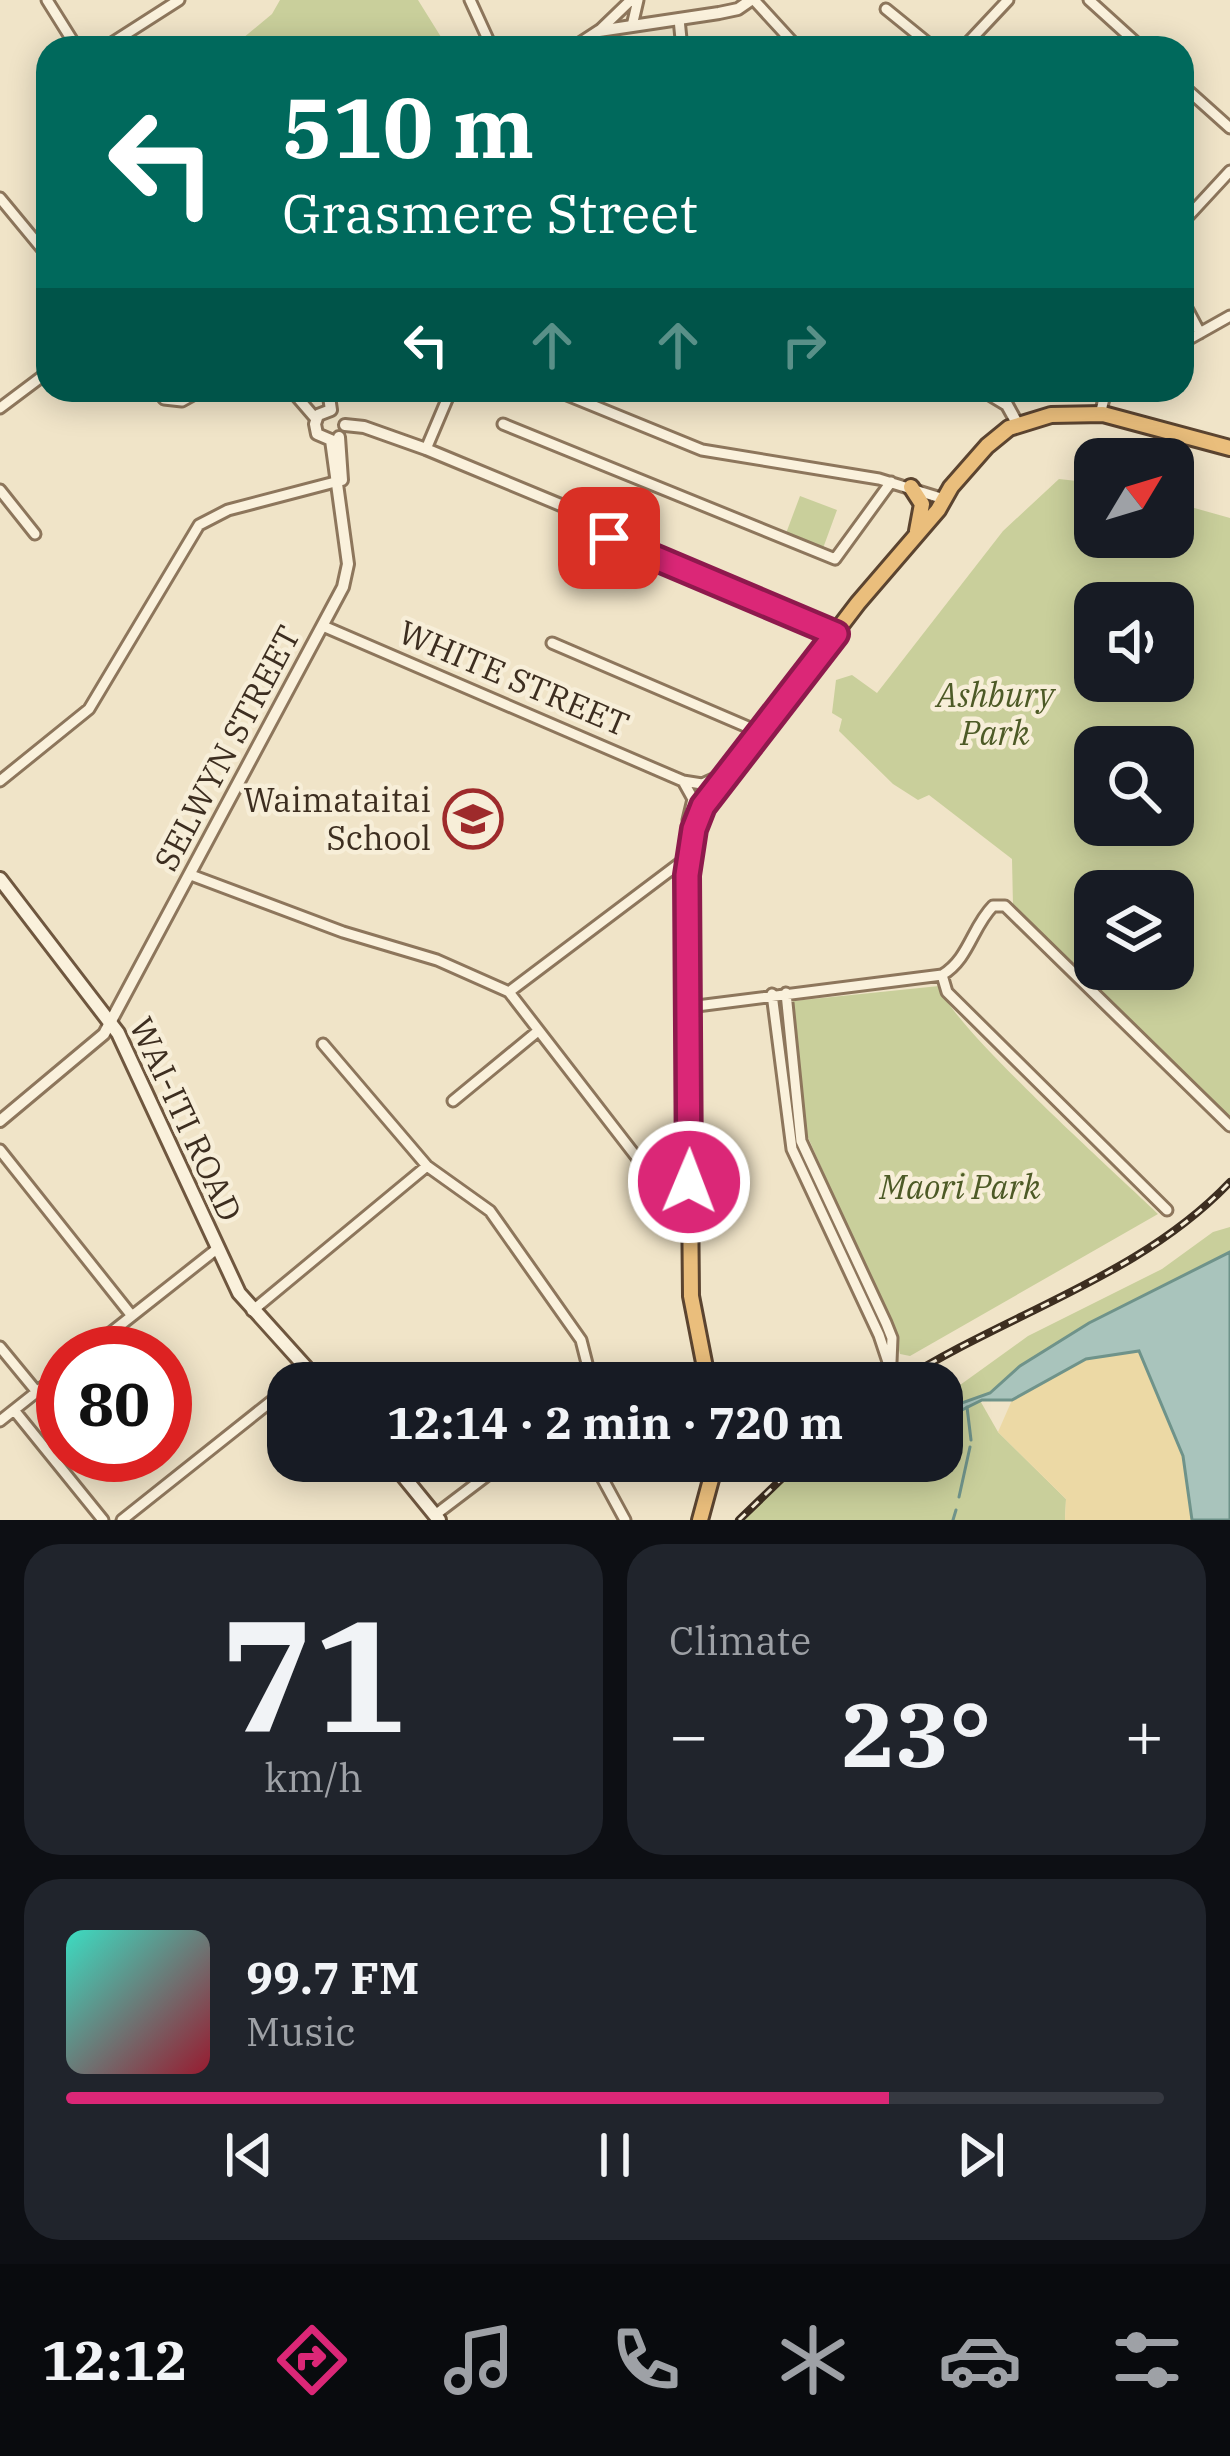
<!DOCTYPE html>
<meta charset="utf-8">
<style>
:root{--surface:#171b24;--page:#20242c;--text:#f1f3f6;--muted:#9ea1a6;--line:#363941;--accent:#db2777}
body{margin:0;font-family:"IBM Plex Serif",serif;background:var(--page);color:var(--text);height:100vh;display:flex;flex-direction:column;font-size:45px;white-space:nowrap}
*{box-sizing:border-box;margin:0}
p{font-size:39px;color:var(--muted)}
.icon{flex:none;width:66px;height:66px;fill:none;stroke:currentColor;stroke-width:2;stroke-linecap:round;stroke-linejoin:round}
.map{position:relative;height:1520px;overflow:hidden}
.sheet{display:flex;flex-direction:column;gap:24px;padding:24px;background:#0d0f14;flex:1}
.sheet>*{flex:none}
.banner{position:absolute;left:36px;top:36px;width:1158px;height:366px;border-radius:36px;box-shadow:0 6px 30px #0003;background:#00695c;color:#fff;overflow:hidden}
.needle{width:78px;rotate:52deg}
.controls{position:absolute;left:1074px;top:438px;display:grid;gap:24px}
.controls a{display:grid;place-items:center;width:120px;height:120px;border-radius:24px;background:var(--surface);box-shadow:0 6px 30px #0003;font-size:60px}
.speed{position:absolute;left:36px;top:1326px;display:flex;gap:24px;font-size:60px;font-weight:700;text-align:center}
.speed>*{display:grid;place-content:center;width:156px;height:156px;border-radius:50%;background:var(--surface);box-shadow:0 6px 30px #0003;line-height:1}
.speed .limit{border:18px solid #d22;background:#fff;color:#111}
.pin{position:absolute;display:grid;place-items:center;width:102px;height:102px;color:#fff;margin:-51px;border-radius:24px;box-shadow:0 6px 18px #0006}
.me{position:absolute;width:132px;margin:-66px;rotate:1deg;stroke-linejoin:round;filter:drop-shadow(0 0 9px #0008)}
.turn{display:flex;align-items:center;gap:42px;height:252px;padding:0 48px;font-size:54px}
.turn .icon{width:156px;height:156px;stroke-width:2.5}
.turn b{display:block;font-size:84px;line-height:102px}
.lanes{display:flex;align-items:center;height:114px;padding:0 48px;background:#0003;justify-content:center;gap:60px;direction:ltr}
.lanes .off{opacity:.35}
.big{font-size:90px;font-weight:700;line-height:1.1}
.sheet .card{flex:1;display:flex;flex-direction:column;justify-content:center;gap:18px;min-width:0;padding:0 42px;border-radius:36px;background:var(--page)}
.sheet .dial{align-items:center;gap:0}
.dial b{font-size:156px;line-height:1}
.song{display:flex;align-items:center;gap:36px}
.cover{width:144px;height:144px;border-radius:18px;background:linear-gradient(135deg,hsl(170 70% 55%),hsl(350 70% 35%))}
.played{height:12px;border-radius:6px;background:linear-gradient(90deg,var(--accent) 75%,var(--line) 75%)}
.keys{display:flex;justify-content:space-around;direction:ltr}
.heat{display:flex;justify-content:space-between;align-items:center;font-size:66px;direction:ltr}
.sheet .tiles{flex:1;display:grid;gap:24px;grid-template-columns:1fr 1fr}
.card:last-child{grid-column:span 2}
.trip{position:absolute;left:267px;top:1362px;width:696px;height:120px;border-radius:36px;background:var(--surface);box-shadow:0 6px 30px #0003;font-weight:700;line-height:120px;text-align:center}
.menu{display:flex;height:192px;justify-content:space-around;align-items:center;background:#090b0e;color:var(--muted)}
.menu .icon{width:84px;height:84px}
.menu .on{color:var(--accent)}
.menu b{font-size:54px;color:var(--text)}
.map>svg:first-child{display:block}
.green{fill:#c9cf9b;fill-rule:evenodd}
.sand{fill:#ecd9a5}
.water{fill:#a9c4bc;stroke:#6f938a;stroke-width:3}
.lines{fill:none;stroke-linecap:round;stroke-linejoin:round}
.stream{stroke:#6f938a;stroke-width:3}
.minor-casing{stroke:#8d765c;stroke-width:15}
.tertiary-casing{stroke:#8d765c;stroke-width:16}
.secondary-casing{stroke:#6f573f;stroke-width:18}
.trunk-casing{stroke:#5b4430;stroke-width:20}
.minor{stroke:#faf1dc;stroke-width:9}
.tertiary{stroke:#faf1dc;stroke-width:10}
.secondary{stroke:#faf1dc;stroke-width:12}
.trunk{stroke:#eabe7c;stroke-width:14}
.rail-casing{stroke:#3d2e20;stroke-width:8}
.rail{stroke:#f7eed8;stroke-width:3;stroke-dasharray:9;stroke-linecap:butt}
.route-casing{stroke:#8e194d;stroke-width:30}
.route{stroke:#db2777;stroke-width:21}
.labels{text-anchor:middle;stroke-width:9;stroke-linejoin:round;paint-order:stroke}
.street-label{font-size:33px;fill:#3d2e20;stroke:#f7eed8}
.park-label{font-size:33px;font-style:italic;fill:#4d5a26;stroke:#f7eed8}
.poi-label{font-size:33px;fill:#3d2e20;stroke:#f7eed8;text-anchor:end}
</style>
<div class="map">
<svg width="1230" height="1520" viewBox="0 0 1230 1520">
<rect width="100%" height="100%" fill="#f0e4c8"/>
<!-- green -->
<path class="green" d="M280,0H418L446,45L231,48L272,14Z
M1059,479L1095,483V537H1173V502L1230,518V1120L1013,906L1012,859L929,795L918,800L893,784L839,731L842,719L832,713L836,680L852,675L877,693L1003,531ZM1095,603H1173V681H1095ZM1095,747H1173V825H1095ZM1095,891H1173V969H1095Z
M800,496L837,510L822,551L785,536Z
M939,986C950,1025 1119,1176 1158,1214L910,1356L900,1354L896,1336L803,1126L793,1001Z
M1230,1227V1252L1088,1323L1020,1366L990,1394L978,1397L998,1432L1066,1499L1065,1520H744L805,1461H942V1398L1028,1336L1162,1269L1213,1232Z"/>
<!-- sand -->
<path class="sand" d="M1140,1351L1183,1456L1192,1520H1065L1066,1499L998,1432L1012,1400L1086,1359Z"/>
<!-- water -->
<path class="water" d="M1230,1252V1520H1192L1183,1456L1139,1351L1086,1359L1012,1400H982L956,1413L957,1429L942,1449V1410L990,1393L1020,1366L1089,1323Z"/>
<g class="lines">
<!-- stream -->
<path class="stream" d="M967,1407L971,1440
M959,1497L970,1447
M953,1520L956,1510"/>
<defs>
<path id="minor" d="M47,0L77,48
M470,0L492,48
M754,0L798,48
M1089,0L1142,48
M886,9L934,48
M632,26L638,0
M601,29L631,0
M104,48L179,0
M676,48L681,39L679,19
M963,48L1008,0
M1182,85L1230,128
M0,198L48,256
M1182,223L1230,171
M1182,299L1200,333
M1182,343L1230,316
M157,390L164,399L182,401L202,390
M291,390L316,419
M555,390L702,450L879,479L944,499
M0,408L48,372
M1100,415L1106,390
M503,424L835,559L891,482
M426,449L451,390
M0,490L35,534
M323,626L683,781L702,784L724,774
M552,643L757,731
M0,781L89,709L199,525L228,510L335,482
M683,781L693,799L688,820L690,832
M191,875L343,932L437,960L509,992L672,1203L679,1209L690,1211
M942,975L947,992L1167,1210
M509,992L688,857
M786,993L801,1141L886,1323L892,1338L891,1362
M772,994L792,1149L879,1335L895,1383
M689,1007L942,975C969,959 972,927 993,906H1005L1230,1126
M323,1044L427,1166L490,1211L581,1340L592,1383
M453,1101L538,1031
M0,1150L132,1316
M252,1311L427,1166
M0,1347L37,1392
M85,1353L218,1248
M294,1383L309,1371
M14,1410L103,1520
M0,1421L63,1371
M593,1461L625,1520
M435,1515L506,1461
M122,1520L288,1388"/>
<path id="tertiary" d="M573,48L599,31L719,13L738,9L751,0
M328,390L331,410
M982,390L1007,405L1017,423
M331,410L318,415L315,424L317,434L331,440
M345,425L364,427L426,449L568,508L609,538L643,555L823,626L835,635
M339,437L342,480
M0,1121L104,1034L343,587L348,564L331,440"/>
<path id="secondary" d="M0,879L118,1033L239,1293L320,1383
M391,1461L439,1520"/>
<path id="trunk" d="M911,487L922,504L917,531
M708,1383L691,1296L687,875L694,829L703,806L858,603L938,510L951,487L987,446L1009,428L1051,415L1103,414L1230,448
M700,1520L716,1461"/>
</defs>
<!-- minor casing -->
<use href="#minor" class="minor-casing"/>
<!-- tertiary casing -->
<use href="#tertiary" class="tertiary-casing"/>
<!-- secondary casing -->
<use href="#secondary" class="secondary-casing"/>
<!-- trunk casing -->
<use href="#trunk" class="trunk-casing"/>
<!-- minor -->
<use href="#minor" class="minor"/>
<!-- tertiary -->
<use href="#tertiary" class="tertiary"/>
<!-- secondary -->
<use href="#secondary" class="secondary"/>
<!-- trunk -->
<use href="#trunk" class="trunk"/>
<defs>
<path id="rail" d="M898,1383C1007,1313 1140,1277 1230,1182
M739,1520L800,1461"/>
</defs>
<!-- rail casing -->
<use href="#rail" class="rail-casing"/>
<!-- rail -->
<use href="#rail" class="rail"/>
</g>
<g class="lines">
<defs>
<path id="route" d="M609,538L836,634L703,806L694,829L687,875L689,1182"/>
</defs>
<!-- route casing -->
<use href="#route" class="route-casing"/>
<!-- route -->
<use href="#route" class="route"/>
</g>
<!-- icons -->
<defs>
<symbol id="school-ring" viewBox="-11 -11 22 22"><circle r="9.5" fill="#f7eed8" stroke="#9e2a2b" stroke-width="1.5"/><path d="M0-5L7-2L0 1L-7-2ZM-4 1L0 2.5L4 1V4Q0 6-4 4Z" fill="#9e2a2b"/></symbol>
</defs>
<g fill-rule="evenodd">
<use href="#school-ring" x="440" y="786" width="66" height="66"/>
</g>
<g class="labels">
<!-- street labels -->
<g class="street-label">
<text transform="translate(514 678) rotate(23)" y="12">WHITE STREET</text>
<text transform="translate(227 748) rotate(-62)" y="12">SELWYN STREET</text>
<text transform="translate(186 1119) rotate(65)" y="12">WAI-ITI ROAD</text>
</g>
<!-- park labels -->
<g class="park-label">
<text x="995" y="707">Ashbury<tspan x="995" dy="38">Park</tspan></text>
<text x="960" y="1199">Maori Park</text>
</g>
<!-- poi labels -->
<g class="poi-label">
<text x="431" y="812">Waimataitai<tspan x="431" dy="38">School</tspan></text>
</g>
</g>
</svg>
<div class="controls">
<a><svg class="needle" viewBox="-14 -14 28 28"><path d="M0-13l5 13h-10z" fill="#e53935"/><path d="M0 13l5-13h-10z" fill="#9ea1a6"/></svg></a>
<a><svg class="icon" aria-label="sound" viewBox="0 0 24 24"><path d="M4 9h4l5-4v14l-5-4H4zM17 9q2 3 0 6"/></svg></a>
<a><svg class="icon" aria-label="search" viewBox="0 0 24 24"><circle cx="10" cy="10" r="6"/><path d="M15 15l6 6"/></svg></a>
<a><svg class="icon" aria-label="layers" viewBox="0 0 24 24"><path d="M12 4l9 5-9 5-9-5zM3 14l9 5 9-5"/></svg></a>
</div>
<div class="speed"><div class="limit">80</div></div>
<div class="pin" style="left:609px;top:538px;background:#d93025"><svg class="icon" aria-label="arrive" viewBox="0 0 24 24"><path d="M6 21V4h12l-3 4 3 4H6"/></svg></div>
<svg class="me" style="left:689px;top:1182px" viewBox="-20 -20 40 40"><circle r="17" fill="#db2777" stroke="#fff" stroke-width="3"/><path d="M0-11L8 9 0 5-8 9z" fill="#fff"/></svg>
<div class="trip">12:14 · 2 min · 720 m</div>
<div class="banner">
<div class="turn"><svg class="icon" aria-label="left" viewBox="0 0 24 24"><path d="M17 20v-9H6M10 6l-5 5 5 5"/></svg><div><b>510 m</b>Grasmere Street</div></div>
<div class="lanes"><svg class="icon" aria-label="left" viewBox="0 0 24 24"><path d="M17 20v-9H6M10 6l-5 5 5 5"/></svg><svg class="icon off" aria-label="ahead" viewBox="0 0 24 24"><path d="M12 20V5M6 11l6-6 6 6"/></svg><svg class="icon off" aria-label="ahead" viewBox="0 0 24 24"><path d="M12 20V5M6 11l6-6 6 6"/></svg><svg class="icon off" aria-label="right" viewBox="0 0 24 24"><path d="M7 20v-9h11M14 6l5 5-5 5"/></svg></div>
</div>
</div>
<section class="sheet">
<div class="tiles">
<div class="card dial"><b>71</b><p>km/h</p></div>
<div class="card"><p>Climate</p>
<div class="heat"><a>−</a><b class="big">23°</b><a>+</a></div>
</div>
<div class="card">
<div class="song"><i class="cover"></i><div><b>99.7 FM</b><p>Music</p></div></div>
<div class="played"></div>
<div class="keys"><svg class="icon" aria-label="previous" viewBox="0 0 24 24"><path d="M18 5L8 12l10 7zM5 5v14"/></svg><svg class="icon" aria-label="pause" viewBox="0 0 24 24"><path d="M8 5v14M16 5v14"/></svg><svg class="icon" aria-label="next" viewBox="0 0 24 24"><path d="M6 5l10 7-10 7zM19 5v14"/></svg></div>
</div>
</div>
</section>
<nav class="menu">
<b>12:12</b>
<svg class="icon on" aria-label="directions" viewBox="0 0 24 24"><path d="M12 3l9 9-9 9-9-9zM9 14v-3h6M13 9l2 2-2 2"/></svg>
<svg class="icon" aria-label="music" viewBox="0 0 24 24"><path d="M9 18V5l10-2v13"/><circle cx="6" cy="18" r="3"/><circle cx="16" cy="16" r="3"/></svg>
<svg class="icon" aria-label="phone" viewBox="0 0 24 24"><path d="M5 4h4l2 5-3 2q2 4 5 5l2-3 5 2v4C11 20 4 13 5 4z"/></svg>
<svg class="icon" aria-label="climate" viewBox="0 0 24 24"><path d="M12 3v18M4 7l16 10M4 17L20 7"/></svg>
<svg class="icon" aria-label="car" viewBox="0 0 24 24"><path d="M5 17H2v-5l4-1 3-4h7l3 4 3 1v5h-3M9 17h6M6 11h13"/><circle cx="7" cy="17" r="2"/><circle cx="17" cy="17" r="2"/></svg>
<svg class="icon" aria-label="filters" viewBox="0 0 24 24"><path d="M4 7h16M4 17h16"/><circle cx="9" cy="7" r="2"/><circle cx="15" cy="17" r="2"/></svg>
</nav>
